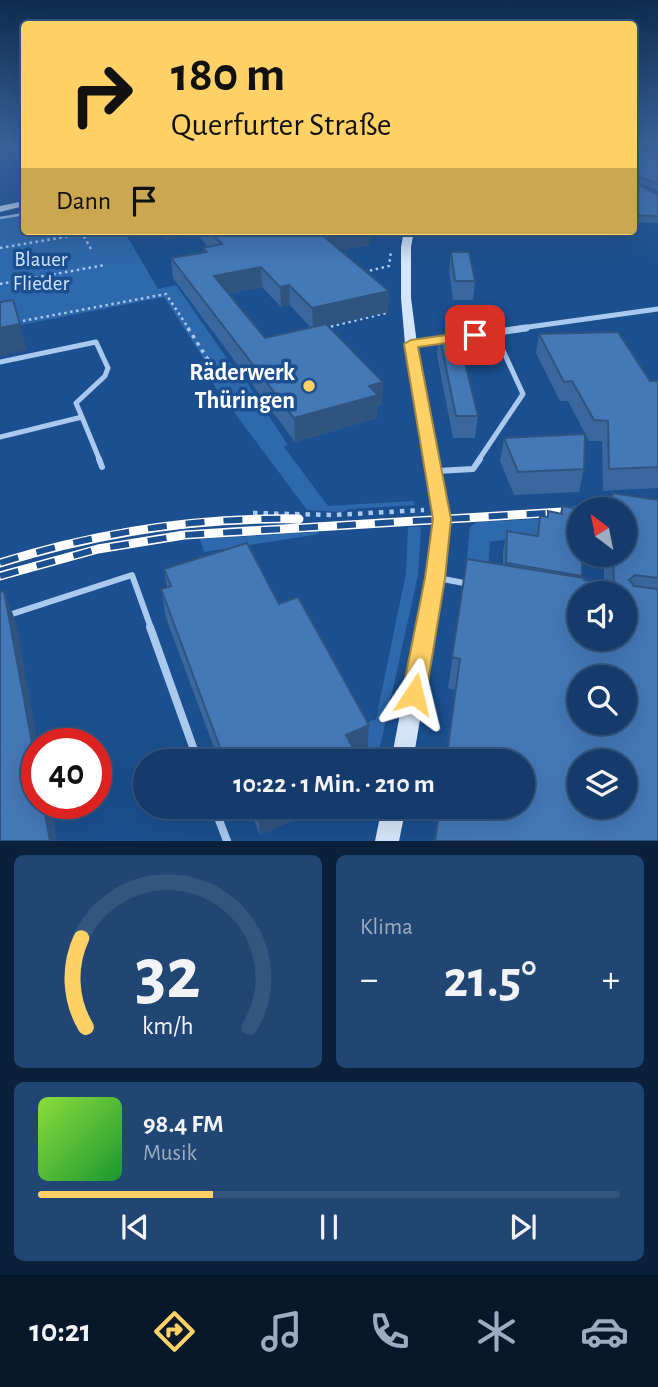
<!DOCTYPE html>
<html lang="de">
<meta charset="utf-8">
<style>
:root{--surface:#143b6b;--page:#214673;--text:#f1f3f6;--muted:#9dadc1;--line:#33557e;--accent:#ffd166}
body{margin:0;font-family:"Alegreya Sans",sans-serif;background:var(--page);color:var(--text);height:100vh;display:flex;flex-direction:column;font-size:26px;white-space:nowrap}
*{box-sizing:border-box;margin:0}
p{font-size:23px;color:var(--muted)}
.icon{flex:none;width:38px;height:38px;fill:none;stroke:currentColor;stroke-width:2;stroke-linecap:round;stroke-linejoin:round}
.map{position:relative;height:841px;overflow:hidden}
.sheet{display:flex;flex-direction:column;gap:14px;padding:14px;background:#0b203b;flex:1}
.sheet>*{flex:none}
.guide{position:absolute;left:21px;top:21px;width:616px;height:214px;border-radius:7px;box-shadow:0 7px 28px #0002,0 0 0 2px var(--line);background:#ffd166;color:#111;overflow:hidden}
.needle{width:46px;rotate:328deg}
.fabs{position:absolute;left:567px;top:497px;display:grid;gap:14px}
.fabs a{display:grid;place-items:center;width:70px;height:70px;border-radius:50%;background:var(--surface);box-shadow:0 7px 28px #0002,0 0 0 2px var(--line);font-size:35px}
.speed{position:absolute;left:21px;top:728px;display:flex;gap:14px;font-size:35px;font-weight:700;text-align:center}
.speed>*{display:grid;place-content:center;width:91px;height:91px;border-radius:50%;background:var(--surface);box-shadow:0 7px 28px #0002,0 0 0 2px var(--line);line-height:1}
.speed .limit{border:10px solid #d22;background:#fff;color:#111}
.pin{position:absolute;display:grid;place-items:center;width:60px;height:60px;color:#fff;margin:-30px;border-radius:14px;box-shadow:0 4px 10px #0006}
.me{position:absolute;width:77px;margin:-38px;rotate:10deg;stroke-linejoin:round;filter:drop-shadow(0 0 5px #0008)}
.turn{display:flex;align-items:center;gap:24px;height:147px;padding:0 35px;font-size:32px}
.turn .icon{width:91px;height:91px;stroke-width:2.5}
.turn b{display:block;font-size:49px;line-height:60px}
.then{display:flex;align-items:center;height:66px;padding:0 35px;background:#0003;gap:14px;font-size:26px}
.big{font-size:52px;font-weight:700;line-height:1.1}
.sheet .tile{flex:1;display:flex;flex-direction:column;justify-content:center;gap:10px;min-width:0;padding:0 24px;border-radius:10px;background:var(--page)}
.sheet .dial{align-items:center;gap:0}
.dial svg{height:182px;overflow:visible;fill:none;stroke:var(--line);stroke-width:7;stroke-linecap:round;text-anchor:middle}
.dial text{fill:var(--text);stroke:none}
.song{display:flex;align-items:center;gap:21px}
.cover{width:84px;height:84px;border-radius:10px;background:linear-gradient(135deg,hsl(90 70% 55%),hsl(130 70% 35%))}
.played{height:7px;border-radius:4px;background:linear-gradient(90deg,var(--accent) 30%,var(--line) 30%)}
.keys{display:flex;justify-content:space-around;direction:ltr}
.heat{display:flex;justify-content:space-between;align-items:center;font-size:38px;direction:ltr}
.sheet .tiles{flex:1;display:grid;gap:14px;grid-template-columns:1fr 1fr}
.tile:last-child{grid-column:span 2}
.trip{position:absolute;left:133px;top:749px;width:402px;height:70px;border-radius:35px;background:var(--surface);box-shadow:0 7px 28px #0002,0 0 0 2px var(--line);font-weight:700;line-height:70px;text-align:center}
.menu{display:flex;height:112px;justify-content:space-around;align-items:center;background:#08182b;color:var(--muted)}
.menu .icon{width:49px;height:49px}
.menu .selected{color:var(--accent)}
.menu b{font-size:32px;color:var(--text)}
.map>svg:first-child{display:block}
.green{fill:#2e69ad}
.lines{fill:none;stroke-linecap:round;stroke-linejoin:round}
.path-far2{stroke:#a9c9ee;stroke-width:2.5;stroke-dasharray:2.5 3.5;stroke-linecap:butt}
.path-far1{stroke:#a9c9ee;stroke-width:3.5;stroke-dasharray:3.5 5;stroke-linecap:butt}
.path{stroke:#a9c9ee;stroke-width:4.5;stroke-dasharray:4.5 6;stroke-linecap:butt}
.lane-far3{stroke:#a9c9ee;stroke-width:2.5}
.lane-far2{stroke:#a9c9ee;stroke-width:5}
.lane-far1{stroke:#a9c9ee;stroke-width:6}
.lane{stroke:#a9c9ee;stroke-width:8}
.street-far1{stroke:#a9c9ee;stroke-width:5}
.street{stroke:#a9c9ee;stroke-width:7}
.secondary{fill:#d6e6fa;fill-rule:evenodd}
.rail-casing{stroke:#fff;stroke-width:9}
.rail{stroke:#1b4f8f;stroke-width:6;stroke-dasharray:19;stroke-linecap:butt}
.wall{fill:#3a679d;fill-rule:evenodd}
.shaded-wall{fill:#305480}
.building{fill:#4478b7;stroke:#305480;stroke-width:2;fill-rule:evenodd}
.route{fill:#ffd166;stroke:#a68842;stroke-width:2}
.poi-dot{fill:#ffd166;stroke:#1b4f8f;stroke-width:2.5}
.labels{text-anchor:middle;stroke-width:7;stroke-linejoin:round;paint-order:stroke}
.far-park-label{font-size:21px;fill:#cfe3fa;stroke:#1b4f8f}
.poi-label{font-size:24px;font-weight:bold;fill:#fff;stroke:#1b4f8f;text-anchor:end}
</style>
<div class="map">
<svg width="658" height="841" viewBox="0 0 658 841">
<rect width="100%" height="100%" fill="#1b4f8f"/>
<!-- green -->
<path class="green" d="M24,214V231H124L158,289L176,285L233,367L236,366L288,445L284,447L328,506L413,501L415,505L349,509L342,512L307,510L210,380L216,378L164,297L0,329V218Z
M575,517L543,537L527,536L490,542L488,572L465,576L470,527L477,522Z
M408,527H421L418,575L377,761H351L353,728L376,719L406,573Z
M318,532L320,534L204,552L200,539Z"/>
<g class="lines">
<!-- path-far2 -->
<path class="path-far2" d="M81,231L91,249
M0,248L82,234
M364,272L389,266L391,251
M0,284L105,265
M17,322L166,294L189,329
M325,328L386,313V308"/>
<!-- path-far1 -->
<path class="path-far1" d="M188,328L212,366"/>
<!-- path -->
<path class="path" d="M253,513L334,515L424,510"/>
<!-- lane-far3 -->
<path class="lane-far3" d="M0,218L24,214"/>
<!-- lane-far2 -->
<path class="lane-far2" d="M0,362L96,342L108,368L105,376L76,403L82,417L0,437
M82,417L100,461
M478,461L523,394L495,333"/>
<!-- lane-far1 -->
<path class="lane-far1" d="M99,459L102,467
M437,471L473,469L480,459
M438,578L469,584
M0,618L132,575L151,628"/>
<!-- lane -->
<path class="lane" d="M150,627L198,761
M214,807L227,841"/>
<!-- street-far1 -->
<path class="street-far1" d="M514,329L658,309"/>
<!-- street -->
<path class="street" d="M411,344L526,328"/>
<!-- secondary -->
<path class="secondary" d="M24,201V206L0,212V206Z
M404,231H414L411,247V298L417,344L450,519L444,578L413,761H391L426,578L434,519L405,344L401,298V247Z
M382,807H406L399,841H375Z"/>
<defs>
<path id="rail" d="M600,509L658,506
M0,563C99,532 196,517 299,519
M0,576L98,549L184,535L579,511"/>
</defs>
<!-- rail casing -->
<use href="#rail" class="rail-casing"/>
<!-- rail -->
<use href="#rail" class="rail"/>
</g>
<!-- wall -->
<path class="wall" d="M24,145V181L15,159L11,146Z
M634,145L658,153V191L637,182L638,184L658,195V223L634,222Z
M646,145H658V149Z
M160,231H386V234L370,237V245L341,250L388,312L328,326L382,405L377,406V418L295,442L173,278L171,258L204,252L203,248L208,247L197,234L166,240ZM262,287L281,307L290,305L311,328L265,338L228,294Z
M451,252L475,281L473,300H453L449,270Z
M439,334L478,416L475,438H453L437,355Z
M539,334L650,381H658V488L603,491L602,441H589L568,401H560L536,353Z
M504,438L584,469L579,492L514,495L500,461Z
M612,493L658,500V841H434L439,807H523V761H445L455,690L448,688L467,559L503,565V552L507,531L535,535L540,516L547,517L548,511L560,513L562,506L581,577L584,580L604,583V555H625V509H607Z
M164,569L279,604L369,725L367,754L358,758L360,761H219L166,618L161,589L167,587Z
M249,807H324L260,835Z"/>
<!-- shaded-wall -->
<path class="shaded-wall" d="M165,231H197V234L166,240Z
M345,231H386V234L370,237V245L322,254V235Z
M261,267L262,287L216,296L214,276Z
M289,285L290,305L281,307L280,287Z
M389,291L388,312L313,329L312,308Z
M20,324L27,350L0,356V328Z
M383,382L382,405L377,406V418L295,442L294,418L369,386Z
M4,591L16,622L38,744H37V770Z
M369,725L367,754L351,761L346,735Z
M43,803H50L57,841H50Z
M237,807H248L237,812Z
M257,807H324L260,835Z"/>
<!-- building -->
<path class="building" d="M24,145V174L11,146Z
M634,145L658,153V184L638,176L636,180L638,184L658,195V216L634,215Z
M209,231H345L322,235L389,291L312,308L289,285L280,287L261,267L214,276L265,338L326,324L383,382L369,386L378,395L294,418L171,258L207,252L203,248L222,244Z
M451,252H469L475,281H455Z
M13,300L20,324L0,328V302Z
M618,332L650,381H658V467L609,469L608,421L594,420L572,381L564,382L539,334Z
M439,334H458L478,416H456Z
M585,434L584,469L518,472L504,438Z
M612,493L658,500V578L635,575L629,580L634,586L658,589V841H435L440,807H523V761H446L460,659L452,657L467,559L584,578V580L614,585L613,555H625V509H612ZM579,593H625V639H579ZM579,677H625V723H579ZM579,761H625V807H579Z
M562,506L581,509H579V555H582V576L506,563L507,531L538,536L540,516L548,517V511L562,514Z
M247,543L279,604L298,597L369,725L346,735L360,761H225L161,589L171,586L164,569Z
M4,591L37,770V803H43L50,841H0V592Z"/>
<!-- sky -->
<linearGradient id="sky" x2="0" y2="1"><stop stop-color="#0f2b4f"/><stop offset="0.55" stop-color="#39639b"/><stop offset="1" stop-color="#39639b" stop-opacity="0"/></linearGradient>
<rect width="658" height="262" fill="url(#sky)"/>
<!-- route -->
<path class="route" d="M475,331L482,335L480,338L418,347L451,519L445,578L426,694L422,701L414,704L406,701L402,694L425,578L433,519L404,344L411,340Z"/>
<!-- markers -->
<circle class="poi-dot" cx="309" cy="386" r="7"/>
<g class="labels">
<!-- far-park labels -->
<g class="far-park-label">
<text x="41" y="266">Blauer<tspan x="41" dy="24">Flieder</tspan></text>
</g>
<!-- poi labels -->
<g class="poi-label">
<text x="295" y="380">Räderwerk<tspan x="295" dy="28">Thüringen</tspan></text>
</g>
</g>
</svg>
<div class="fabs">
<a><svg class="needle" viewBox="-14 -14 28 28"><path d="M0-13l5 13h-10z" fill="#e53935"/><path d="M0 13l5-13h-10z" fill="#9dadc1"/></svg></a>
<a><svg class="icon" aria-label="sound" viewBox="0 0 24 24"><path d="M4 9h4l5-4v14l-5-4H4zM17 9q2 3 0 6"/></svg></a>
<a><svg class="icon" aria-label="search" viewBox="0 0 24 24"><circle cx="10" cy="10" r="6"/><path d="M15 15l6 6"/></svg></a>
<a><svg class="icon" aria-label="layers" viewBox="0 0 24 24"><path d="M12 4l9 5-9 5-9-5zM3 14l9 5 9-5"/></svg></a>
</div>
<div class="speed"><div class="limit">40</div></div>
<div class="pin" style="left:475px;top:335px;background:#d93025"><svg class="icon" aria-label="arrive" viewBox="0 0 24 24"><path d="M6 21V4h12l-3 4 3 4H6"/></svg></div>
<svg class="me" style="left:414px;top:694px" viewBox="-20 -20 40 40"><path d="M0-17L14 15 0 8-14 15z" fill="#ffd166" stroke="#fff" stroke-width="4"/></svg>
<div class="trip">10:22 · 1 Min. · 210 m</div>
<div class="guide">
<div class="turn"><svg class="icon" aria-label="right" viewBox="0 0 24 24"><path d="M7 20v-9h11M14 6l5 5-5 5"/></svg><div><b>180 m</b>Querfurter Straße</div></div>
<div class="then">Dann<svg class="icon" aria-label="arrive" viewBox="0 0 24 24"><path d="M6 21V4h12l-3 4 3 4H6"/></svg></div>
</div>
</div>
<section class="sheet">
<div class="tiles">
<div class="tile dial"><svg viewBox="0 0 100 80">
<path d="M14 69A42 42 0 1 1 86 69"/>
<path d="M14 69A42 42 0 0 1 12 30" stroke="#ffd166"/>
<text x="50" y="56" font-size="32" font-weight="700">32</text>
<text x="50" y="72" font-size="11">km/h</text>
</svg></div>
<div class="tile"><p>Klima</p>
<div class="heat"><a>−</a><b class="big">21.5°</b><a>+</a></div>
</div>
<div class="tile">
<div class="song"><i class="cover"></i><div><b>98.4 FM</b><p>Musik</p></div></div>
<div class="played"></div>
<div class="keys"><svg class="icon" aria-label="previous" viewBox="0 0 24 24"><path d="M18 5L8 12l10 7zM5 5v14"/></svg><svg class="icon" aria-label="pause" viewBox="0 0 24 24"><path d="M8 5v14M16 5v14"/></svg><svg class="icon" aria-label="next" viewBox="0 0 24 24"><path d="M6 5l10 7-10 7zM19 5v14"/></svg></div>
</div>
</div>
</section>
<nav class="menu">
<b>10:21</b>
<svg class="icon selected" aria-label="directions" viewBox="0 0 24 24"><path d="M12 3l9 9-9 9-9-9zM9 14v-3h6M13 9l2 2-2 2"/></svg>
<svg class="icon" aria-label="music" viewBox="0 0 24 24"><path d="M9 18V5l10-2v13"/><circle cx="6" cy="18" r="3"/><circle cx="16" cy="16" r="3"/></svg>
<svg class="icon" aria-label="phone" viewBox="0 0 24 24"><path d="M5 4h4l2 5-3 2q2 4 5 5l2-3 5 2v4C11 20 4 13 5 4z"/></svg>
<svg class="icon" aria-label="climate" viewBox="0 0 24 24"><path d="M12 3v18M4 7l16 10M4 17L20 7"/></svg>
<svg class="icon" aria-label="car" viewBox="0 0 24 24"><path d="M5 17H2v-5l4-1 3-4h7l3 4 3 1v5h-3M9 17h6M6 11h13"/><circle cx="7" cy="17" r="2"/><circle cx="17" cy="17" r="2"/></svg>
</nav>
